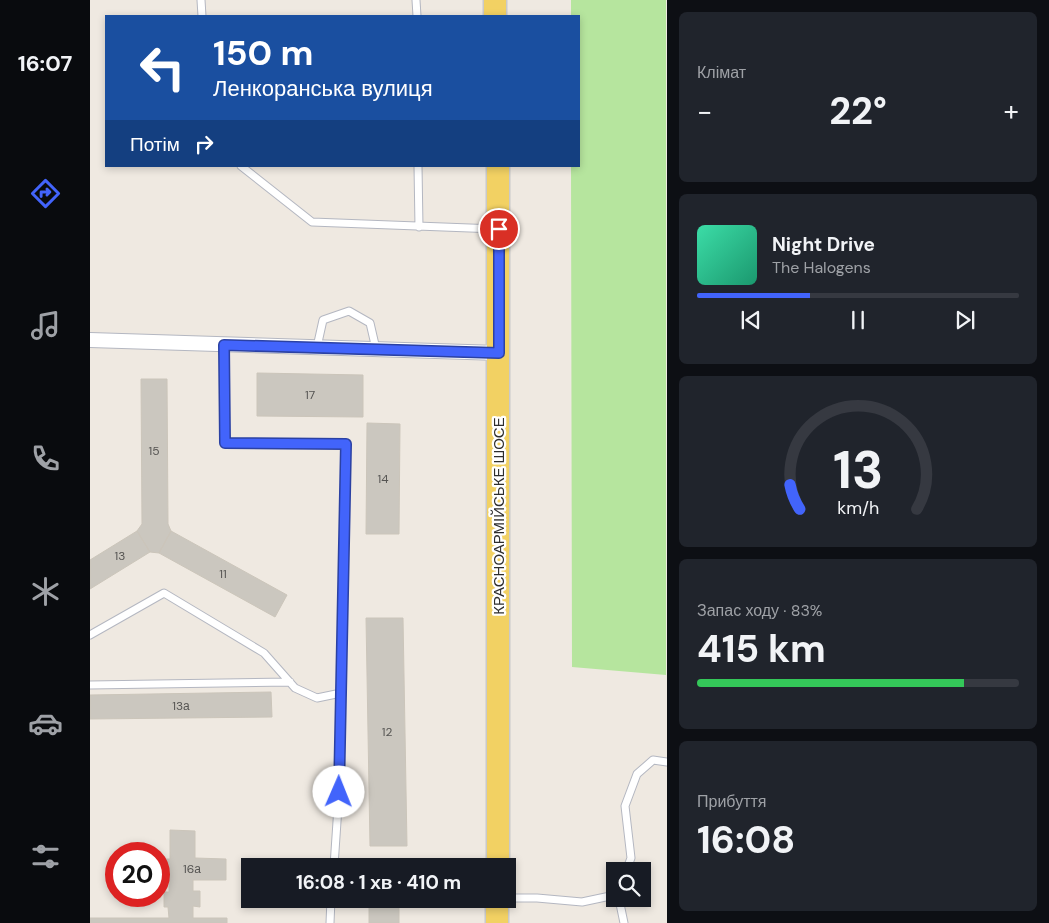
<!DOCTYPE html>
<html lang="uk">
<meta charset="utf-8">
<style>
:root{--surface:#171b24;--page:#20242c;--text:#f1f3f6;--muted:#9ea1a6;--line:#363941;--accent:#4264fb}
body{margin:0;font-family:"DM Sans",sans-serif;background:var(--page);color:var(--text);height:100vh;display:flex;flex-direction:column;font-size:19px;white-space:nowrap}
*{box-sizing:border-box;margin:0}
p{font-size:16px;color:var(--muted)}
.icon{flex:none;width:28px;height:28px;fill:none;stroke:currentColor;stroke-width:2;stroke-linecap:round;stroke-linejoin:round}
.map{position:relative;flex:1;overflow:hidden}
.panel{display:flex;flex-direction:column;gap:12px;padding:12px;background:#0d0f14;width:382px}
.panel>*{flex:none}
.banner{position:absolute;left:15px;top:15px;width:475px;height:152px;border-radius:0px;box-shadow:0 2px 8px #0003;background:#1a4fa0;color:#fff;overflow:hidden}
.controls{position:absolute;left:516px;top:862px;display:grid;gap:10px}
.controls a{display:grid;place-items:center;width:45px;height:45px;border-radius:0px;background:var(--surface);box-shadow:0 2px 8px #0003;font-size:25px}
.speed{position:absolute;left:15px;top:842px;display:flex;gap:10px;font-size:25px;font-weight:700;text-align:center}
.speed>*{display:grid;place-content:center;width:65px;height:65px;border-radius:50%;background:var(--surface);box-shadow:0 2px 8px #0003;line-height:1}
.speed .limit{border:8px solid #d22;background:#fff;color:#111}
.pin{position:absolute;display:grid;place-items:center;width:42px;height:42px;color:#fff;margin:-21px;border:2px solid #fff;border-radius:50%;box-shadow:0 1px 5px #0007}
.me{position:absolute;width:55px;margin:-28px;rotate:1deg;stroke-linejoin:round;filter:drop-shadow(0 0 4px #0008)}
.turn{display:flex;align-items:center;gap:18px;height:105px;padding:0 25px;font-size:22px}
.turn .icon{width:65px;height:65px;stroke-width:2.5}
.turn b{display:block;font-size:35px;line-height:42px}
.then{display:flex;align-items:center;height:48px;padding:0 25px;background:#0003;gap:10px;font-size:19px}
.big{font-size:38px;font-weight:700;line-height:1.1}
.panel .tile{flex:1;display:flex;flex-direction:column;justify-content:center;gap:8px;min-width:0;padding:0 18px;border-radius:8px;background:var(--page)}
.panel .dial{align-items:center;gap:0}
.dial svg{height:130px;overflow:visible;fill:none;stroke:var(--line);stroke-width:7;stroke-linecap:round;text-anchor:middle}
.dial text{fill:var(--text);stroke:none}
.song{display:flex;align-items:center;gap:15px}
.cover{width:60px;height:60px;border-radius:8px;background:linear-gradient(135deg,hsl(160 70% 55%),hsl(160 70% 35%))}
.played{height:5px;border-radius:2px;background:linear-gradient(90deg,var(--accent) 35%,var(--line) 35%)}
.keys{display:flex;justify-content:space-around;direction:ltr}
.heat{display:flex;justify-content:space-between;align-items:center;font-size:28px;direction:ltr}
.charge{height:8px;border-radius:4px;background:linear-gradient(90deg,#34c759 83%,var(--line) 0)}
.trip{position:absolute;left:151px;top:858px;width:275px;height:50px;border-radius:0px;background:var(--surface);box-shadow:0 2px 8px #0003;font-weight:700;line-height:50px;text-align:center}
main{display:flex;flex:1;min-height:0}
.dock{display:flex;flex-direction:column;width:90px;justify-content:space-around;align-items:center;background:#090b0e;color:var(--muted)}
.dock .icon{width:35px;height:35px}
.dock .current{color:var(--accent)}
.dock b{font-size:22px;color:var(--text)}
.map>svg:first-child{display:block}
.green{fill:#b6e59e}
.building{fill:#cbc7bf;stroke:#cbc5ba}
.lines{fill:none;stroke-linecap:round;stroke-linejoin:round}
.service-casing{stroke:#b4b7c1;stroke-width:9}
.minor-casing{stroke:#b4b7c1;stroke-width:16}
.primary-casing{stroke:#c9c9c9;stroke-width:25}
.service{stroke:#fff;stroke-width:7}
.minor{stroke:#fff;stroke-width:14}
.primary{stroke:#f2d163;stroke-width:22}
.route-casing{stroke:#2b41a3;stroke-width:12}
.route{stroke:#4264fb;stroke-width:9}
.labels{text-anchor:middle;stroke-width:4.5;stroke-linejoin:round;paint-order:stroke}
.number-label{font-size:12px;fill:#555452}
.street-label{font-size:15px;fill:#2e2e2e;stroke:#fff}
</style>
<main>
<nav class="dock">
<b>16:07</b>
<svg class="icon current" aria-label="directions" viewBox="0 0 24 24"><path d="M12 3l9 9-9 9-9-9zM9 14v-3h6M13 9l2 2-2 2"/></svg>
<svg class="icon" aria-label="music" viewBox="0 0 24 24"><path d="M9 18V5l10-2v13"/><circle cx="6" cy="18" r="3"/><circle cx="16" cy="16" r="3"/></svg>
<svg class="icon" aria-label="phone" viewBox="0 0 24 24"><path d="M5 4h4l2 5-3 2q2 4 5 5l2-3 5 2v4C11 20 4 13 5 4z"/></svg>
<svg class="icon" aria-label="climate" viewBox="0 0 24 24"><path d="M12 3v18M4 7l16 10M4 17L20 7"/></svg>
<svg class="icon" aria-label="car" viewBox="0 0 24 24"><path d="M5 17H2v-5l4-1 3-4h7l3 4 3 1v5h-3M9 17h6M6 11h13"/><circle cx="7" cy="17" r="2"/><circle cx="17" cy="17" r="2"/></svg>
<svg class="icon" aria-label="filters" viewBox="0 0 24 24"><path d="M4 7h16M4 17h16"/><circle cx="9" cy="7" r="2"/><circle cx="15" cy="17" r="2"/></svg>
</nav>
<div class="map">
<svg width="577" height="923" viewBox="0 0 577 923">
<rect width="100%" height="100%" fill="#efe9e1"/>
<!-- green -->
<path class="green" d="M481,0H576V675L482,667L481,166H489V16H481Z"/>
<!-- building -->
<path class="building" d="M167,373L273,375V417L167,416Z
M51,379H77L78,524L81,531L69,553L60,552L47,531L52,524Z
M277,423L310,424L309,534H276Z
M47,531L60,552L0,589V560Z
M81,531L197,595L185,617L69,553Z
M276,618H313L317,846H280Z
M181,692L182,717L0,719V695Z
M80,830L105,831V858L136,859V880H103V891H110V907L103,906V918H137V923H0V918H79L78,907H74V892H79V880H69V859H80Z
M279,905H309V923H279Z"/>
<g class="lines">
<defs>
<path id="service" d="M111,0L112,16
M326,0L327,16
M151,166L222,222L406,229
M328,166L329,227
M134,345L135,443L256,444L249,792L244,866
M227,347L233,320L259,311L280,323L286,349
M0,635L74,593L174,653L205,688L227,698L251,693
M0,685L200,682
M536,871L541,858L535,806L547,774L563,760L577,762
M418,898H447L492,902L525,895
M529,899L534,923
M240,923L241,899"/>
<path id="minor" d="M0,340L409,353"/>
<path id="primary" d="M405,0V16
M408,866V166
M407,923V899"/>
</defs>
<!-- service casing -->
<use href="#service" class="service-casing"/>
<!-- minor casing -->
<use href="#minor" class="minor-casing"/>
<!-- primary casing -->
<use href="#primary" class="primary-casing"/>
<!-- service -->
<use href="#service" class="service"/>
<!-- minor -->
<use href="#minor" class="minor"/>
<!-- primary -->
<use href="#primary" class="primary"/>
</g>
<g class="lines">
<defs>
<path id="route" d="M249,792L256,444L135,443L134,345L409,353V229"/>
</defs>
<!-- route casing -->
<use href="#route" class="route-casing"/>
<!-- route -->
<use href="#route" class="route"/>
</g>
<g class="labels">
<!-- number labels -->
<g class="number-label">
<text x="220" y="399">17</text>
<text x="64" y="455">15</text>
<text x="293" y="483">14</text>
<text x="30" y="560">13</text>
<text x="133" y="578">11</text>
<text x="91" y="710">13а</text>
<text x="297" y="736">12</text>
<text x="102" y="873">16а</text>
</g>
<!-- street labels -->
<g class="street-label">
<text transform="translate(409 516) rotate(-90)" y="5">КРАСНОАРМІЙСЬКЕ ШОСЕ</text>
</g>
</g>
</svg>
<div class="controls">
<a><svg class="icon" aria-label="search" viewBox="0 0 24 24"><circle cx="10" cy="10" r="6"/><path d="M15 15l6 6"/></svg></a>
</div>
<div class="speed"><div class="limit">20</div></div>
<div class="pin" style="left:409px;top:229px;background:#d93025"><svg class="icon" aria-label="arrive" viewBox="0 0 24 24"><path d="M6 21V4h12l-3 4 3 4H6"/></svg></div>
<svg class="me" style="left:249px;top:792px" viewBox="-20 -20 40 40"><circle r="19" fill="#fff"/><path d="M0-13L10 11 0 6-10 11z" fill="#4264fb"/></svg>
<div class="trip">16:08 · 1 хв · 410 m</div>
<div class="banner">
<div class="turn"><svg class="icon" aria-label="left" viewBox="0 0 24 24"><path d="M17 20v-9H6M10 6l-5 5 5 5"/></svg><div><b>150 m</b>Ленкоранська вулиця</div></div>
<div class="then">Потім<svg class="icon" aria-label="right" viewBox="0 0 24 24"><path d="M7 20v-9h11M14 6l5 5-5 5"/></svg></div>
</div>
</div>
<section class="panel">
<div class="tile"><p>Клімат</p>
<div class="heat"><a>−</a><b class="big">22°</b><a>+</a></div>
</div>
<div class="tile">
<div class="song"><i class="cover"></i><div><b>Night Drive</b><p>The Halogens</p></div></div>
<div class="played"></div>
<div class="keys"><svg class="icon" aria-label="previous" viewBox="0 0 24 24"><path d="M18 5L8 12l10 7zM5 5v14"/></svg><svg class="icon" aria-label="pause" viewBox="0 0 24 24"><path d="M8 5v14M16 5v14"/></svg><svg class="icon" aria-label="next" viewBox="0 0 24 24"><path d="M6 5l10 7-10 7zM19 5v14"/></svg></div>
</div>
<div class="tile dial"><svg viewBox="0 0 100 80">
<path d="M14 69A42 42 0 1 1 86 69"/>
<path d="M14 69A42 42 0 0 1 8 54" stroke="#4264fb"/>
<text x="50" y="56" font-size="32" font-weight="700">13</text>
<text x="50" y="72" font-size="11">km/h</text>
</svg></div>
<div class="tile"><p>Запас ходу · 83%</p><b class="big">415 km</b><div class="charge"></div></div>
<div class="tile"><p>Прибуття</p><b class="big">16:08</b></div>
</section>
</main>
